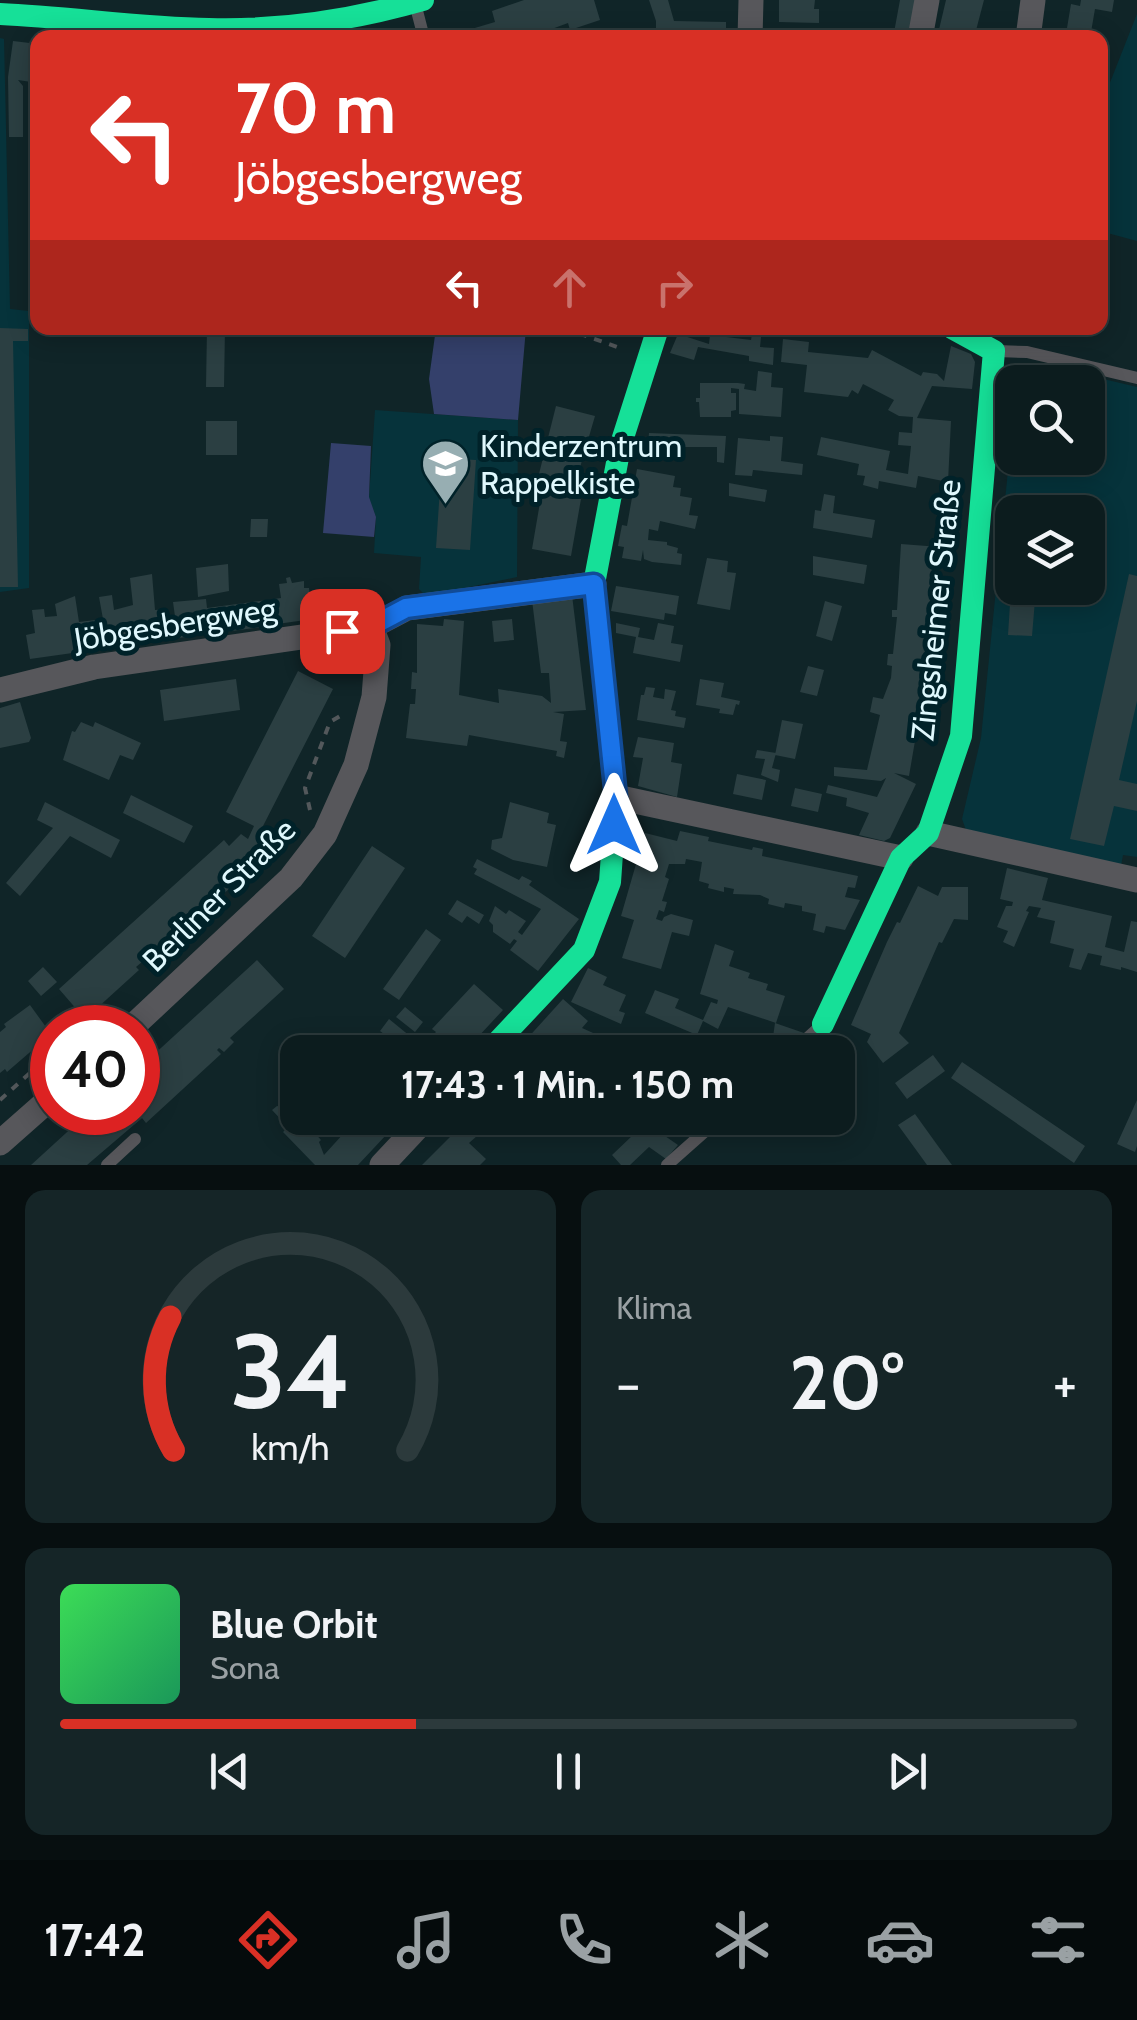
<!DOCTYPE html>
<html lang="de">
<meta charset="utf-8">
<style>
:root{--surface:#0c1c1e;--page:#152527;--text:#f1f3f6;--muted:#9aa1a4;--line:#2c3a3c;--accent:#d93025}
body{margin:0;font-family:Cabin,sans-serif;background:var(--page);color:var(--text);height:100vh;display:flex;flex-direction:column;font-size:38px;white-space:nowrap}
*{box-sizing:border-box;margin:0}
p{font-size:32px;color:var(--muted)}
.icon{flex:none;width:55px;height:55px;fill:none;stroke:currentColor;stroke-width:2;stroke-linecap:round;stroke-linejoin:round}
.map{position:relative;height:1165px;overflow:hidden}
.panel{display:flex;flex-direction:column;gap:25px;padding:25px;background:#070f10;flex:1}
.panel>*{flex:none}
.guide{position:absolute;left:30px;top:30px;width:1078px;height:305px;border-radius:20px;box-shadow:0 5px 25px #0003,0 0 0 2px var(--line);background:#d93025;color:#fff;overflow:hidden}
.fabs{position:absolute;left:995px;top:365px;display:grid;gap:20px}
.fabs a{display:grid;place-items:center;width:110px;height:110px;border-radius:20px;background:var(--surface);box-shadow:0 5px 25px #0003,0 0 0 2px var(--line);font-size:50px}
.speed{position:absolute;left:30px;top:1005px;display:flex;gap:20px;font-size:50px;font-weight:700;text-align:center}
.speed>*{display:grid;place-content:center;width:130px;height:130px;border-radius:50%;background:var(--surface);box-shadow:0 5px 25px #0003,0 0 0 2px var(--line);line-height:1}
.speed .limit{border:15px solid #d22;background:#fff;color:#111}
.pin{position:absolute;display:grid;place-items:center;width:85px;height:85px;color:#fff;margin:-42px;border-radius:20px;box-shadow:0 5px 15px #0006}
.me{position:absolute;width:110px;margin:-55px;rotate:0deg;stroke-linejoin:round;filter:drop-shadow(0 0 8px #0008)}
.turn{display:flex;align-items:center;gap:35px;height:210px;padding:0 40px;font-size:45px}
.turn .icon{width:130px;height:130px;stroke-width:2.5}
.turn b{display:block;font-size:70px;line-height:85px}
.lanes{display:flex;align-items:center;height:95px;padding:0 40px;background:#0003;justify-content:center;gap:50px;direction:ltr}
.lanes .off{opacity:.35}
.big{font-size:75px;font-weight:800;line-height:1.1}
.panel .card{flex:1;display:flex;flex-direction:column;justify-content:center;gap:15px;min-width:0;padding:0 35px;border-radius:20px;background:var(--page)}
.panel .dial{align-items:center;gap:0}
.dial svg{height:260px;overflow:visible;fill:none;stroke:var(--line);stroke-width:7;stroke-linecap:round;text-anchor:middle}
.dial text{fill:var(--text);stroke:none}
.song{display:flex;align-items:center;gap:30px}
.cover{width:120px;height:120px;border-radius:15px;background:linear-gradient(135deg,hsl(130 70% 55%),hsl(150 70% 35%))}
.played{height:10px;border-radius:5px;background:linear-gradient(90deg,var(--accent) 35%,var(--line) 35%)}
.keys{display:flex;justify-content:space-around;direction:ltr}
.heat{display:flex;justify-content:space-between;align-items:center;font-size:55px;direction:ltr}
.panel .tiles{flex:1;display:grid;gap:25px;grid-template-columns:1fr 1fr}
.card:last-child{grid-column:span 2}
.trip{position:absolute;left:280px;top:1035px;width:575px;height:100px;border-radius:20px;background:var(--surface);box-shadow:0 5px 25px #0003,0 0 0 2px var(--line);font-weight:800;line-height:100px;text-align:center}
.menu{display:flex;height:160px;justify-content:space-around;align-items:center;background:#050b0c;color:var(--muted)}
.menu .icon{width:70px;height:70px}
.menu .selected{color:var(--accent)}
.menu b{font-size:45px;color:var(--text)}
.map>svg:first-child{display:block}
.built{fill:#06333b;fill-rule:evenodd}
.green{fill:#34406b}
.building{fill:#2b3f42}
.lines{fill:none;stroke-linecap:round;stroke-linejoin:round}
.path{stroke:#53585b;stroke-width:4;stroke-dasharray:8 8;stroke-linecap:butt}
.lane{stroke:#57575b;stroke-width:12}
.street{stroke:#57575b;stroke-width:25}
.fast{stroke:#16e098;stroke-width:22}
.route-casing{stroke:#114b97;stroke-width:25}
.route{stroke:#1a73e8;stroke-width:18}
.labels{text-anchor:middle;stroke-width:10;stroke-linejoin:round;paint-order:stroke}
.poi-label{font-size:32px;fill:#dff8fd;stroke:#002229;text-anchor:start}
.street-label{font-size:32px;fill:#dff8fd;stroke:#002229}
</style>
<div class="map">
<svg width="1137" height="1165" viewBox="0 0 1137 1165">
<rect width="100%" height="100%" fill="#102528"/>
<!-- built -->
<path class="built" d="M1137,14V241L1100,231V108Z
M0,38L4,39L10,309L29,311V588L0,592Z
M1074,372L1137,387V857L1123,855L1120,871L966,830L962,819L981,738L1012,431V458H1088V382H1071ZM1012,512H1088V588H1012Z
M375,410L518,420L517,577L426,596L419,589L421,557L374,553L376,517L369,498Z"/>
<!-- green -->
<path class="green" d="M436,328H526L518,420L434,414L429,379Z
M331,443L371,446L369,497L376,517L374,537L323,533Z"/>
<!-- building -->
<path class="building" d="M524,0H594L600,20L570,30L568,23L549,30L551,38H441L495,22L492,11Z
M649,0H668L674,21L726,22V38H656V21Z
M779,0H815L814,9H819V23L779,22Z
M900,0H918L912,38H893Z
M946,0H984L974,38H937Z
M1081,0H1114L1112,12L1095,9L1090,38H1055L1056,32L1066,34L1071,4L1080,6Z
M13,41L38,44V83L18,80L23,86V137H9L8,77Z
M0,328L28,329V341H13L18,587H0Z
M207,328H225L224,387H206Z
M753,328H762L760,347L774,348L773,365L749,361V356L698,347L694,360L670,353L678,334L709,344L710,335L751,340Z
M783,339L809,342L808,352L868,358L872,350L921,376L923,372L937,374L944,381L951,346L971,354L975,362L972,389L932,386L917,418L951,421L948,482L918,476L916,488L879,481L878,489L863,485L865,476L857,475L859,464L817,455L821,437L890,451L886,470L908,474L911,446L898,445L899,432L912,433L913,417L899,416L888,410L894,400L863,384L858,394L852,390L848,397L804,392L807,365L781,362Z
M758,371L772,373L771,387L783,388L781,417L739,414V389L731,388V393H736V410L731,411V417H700L699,402H696V398H700V383H738L745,384L744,389L756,391Z
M556,406L595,416L581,464L580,476L586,478L584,488L579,487L576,498L581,499L571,556L532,549L543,485L540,484L542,475L539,474Z
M206,421H237V455H206Z
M649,433L726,436L724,463L717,462V447H667L648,444Z
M770,436L783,437L781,461L803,464L802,475L753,470L752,476L735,475L738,438L770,441Z
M442,458L476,460L470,550L436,548Z
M637,469L675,476L673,487L681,488L680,496L692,498L689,515L698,516L695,529L660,521L658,531L649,529L648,540L667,542V545L678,548L677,553L682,554L681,565L652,562L644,559L643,550L641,561L622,558L624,547L618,546L622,525L627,526Z
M729,483L767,490L765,502L729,496Z
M824,494L835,496L833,513L875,520L872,538L813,528L815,510L821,511Z
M251,519H268L267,537H250Z
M901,544L940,547L934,609H938L930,653H934L932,670L929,669L924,701L922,700L909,776L894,773L916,784L890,838L884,841L859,835L869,813L846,806L847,798L826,793L828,785L877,797L886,778L881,781L834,776V767L867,770L880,715L870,712L873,697L883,699L891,678L892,666L887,665L888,654H893L897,617H892V610H897Z
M813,556L867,565L864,584L813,575Z
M707,558L728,561L727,572L736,573L730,610L697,604Z
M228,564L229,591L198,597L196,568Z
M152,574L155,610L168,609L172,639L30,659L26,635L35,633L32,610L44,609L45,617L57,616L55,604L75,596L79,622L103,619L99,597L112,595L114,610L133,605L130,578Z
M1129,574L1137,576V701L1119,780L1137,784V811L1114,806L1104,846L1070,839Z
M290,577L292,583L304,581V588H309L313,619L277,624L274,599L281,598L279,584L287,583L286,578Z
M616,586L679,596L676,615L665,613L664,620L611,611Z
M1011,588H1036L1032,636L1008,635Z
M572,595L586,710L553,712L564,714L560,741L567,742L564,758L556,756L557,751L469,735L467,746L406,738L410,704H415L416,689H411L412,672L417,673V624L443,626L444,619L464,621L459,695L499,703L498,689L542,696L551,703L549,673H541L532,600Z
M206,599L207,608L267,600L269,626L178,638L173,602Z
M825,601L842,606L832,641L816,636Z
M512,619L514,640L494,642L492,621Z
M616,623L640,628L638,637L654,640L658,623L674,626L671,643L683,645L680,662L633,653L636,637L616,633Z
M808,666L824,670L817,696L800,692Z
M298,671L333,689L263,826L275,832L264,853L257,847L242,861L250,870L151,959L149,956L136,967L139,970L85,1019L59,989L224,840L229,846L241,834L248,839L254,826L226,812Z
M236,679L240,710L164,721L160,690Z
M700,679L724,683L721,697L740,701L739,705L736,704L733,715L719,713L720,709L696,705Z
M646,687L655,688L653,697L664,699L665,689L676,691L671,710L676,711L675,716L686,718L684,728L637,720L641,695H644Z
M20,702L31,738L29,742L0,748V708Z
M782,720L803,724L795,759L775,755Z
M81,722L93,727L95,722L141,743L133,760L120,755L109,780L63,760L72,731L75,732Z
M638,737L674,743L671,762L682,764L677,797L638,786L643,758L633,757Z
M757,750L776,753L772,768L780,770L778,782L761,775L765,759L755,758Z
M737,774L766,780L762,800L733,794Z
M795,788L822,794L818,812L791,806Z
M131,795L193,826L184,843L123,813Z
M45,802L120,840L111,858L70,836L20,896L6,883L53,828L37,820Z
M510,802L549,813L547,823L556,825L547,867L513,860L491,849L492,840L502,838Z
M680,831L709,837L708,841L752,850L753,847L763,849L762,856L858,876L855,888L848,887L845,897L860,900L845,930L826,926L824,933L813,930L816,914L802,911V906L785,903L784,908L768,904L769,899L760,895L733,894L734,889L724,887V892L708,888L709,884L699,881L702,862L686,859L685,864H669L665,877L669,879L662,901L667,902L664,912L659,910L656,919L662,921L664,917L671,914L693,920L689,936L672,932L661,969L622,958L634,920L621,916L645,833L677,841Z
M372,846L405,868L345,958L312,936Z
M477,859L519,880L522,876L532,881L529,885L579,919L538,971L510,950L517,941L514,939L510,944L493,932V925L489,921L495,906L506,914L509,910L526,921L518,932L522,935L541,909L474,874L477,869L473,867Z
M1007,868L1048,878L1042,900L1112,916L1105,947L1124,952L1131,921L1137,922V972L1121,967V970L1100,965L1102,956L1088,953L1081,970L1069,967L1074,949L1050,943L1055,921L1037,917L1041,908L1029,906L1026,911L1029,912L1014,947L1003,942L1008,931L997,927L1006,906H1012L1013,902L1000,899Z
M918,886L938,896L942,887H968V920L954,919L942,943L939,942L899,1033L909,1043L883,1063L867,1042L871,1034L851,1025L887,942L897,922L900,923Z
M457,900L484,915L479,924L467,916L462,923L448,914Z
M426,929L441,940L399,1000L383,989Z
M715,944L734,951L729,966L750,973L748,978L768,984L766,990L785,996L776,1023L728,1007L718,1029L703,1021L697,1035L645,1013L655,990L679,999L675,1008L703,1020L711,1002L717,1004L718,1000L700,994Z
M257,960L284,989L230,1038L234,1042L224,1052L219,1048L217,1050L221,1054L146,1123L142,1118L87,1165H31L89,1112H138V1069Z
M43,967L57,982L41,996L28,981Z
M588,968L607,977L603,985L626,995L619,1011L625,1013L621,1024L571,1002Z
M474,984L503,1010L464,1052H408L380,1031L389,1019L416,1041L414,1049L417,1052L436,1032L432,1029Z
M563,999L588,1021L582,1028L622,1046L618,1052H584L576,1041L572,1046L575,1049L572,1052L569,1049L566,1052H515Z
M30,1005L51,1034L7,1072L5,1069L0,1073V1032L6,1027L4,1024Z
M405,1007L423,1022L415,1032L396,1017Z
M775,1023L804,1033L792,1045L785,1042L782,1048L772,1044Z
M933,1055L945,1071L907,1099L895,1083Z
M962,1062L1085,1146L1074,1163L951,1078Z
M298,1096V1118H306L303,1120L321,1140L319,1142L324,1155L344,1133L340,1129L351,1118H402L358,1165H315L283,1132L288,1127L272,1110L277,1106L286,1108Z
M1137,1100V1146L1135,1152L1117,1144Z
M915,1114L938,1146L952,1165H927L922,1158L898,1125Z
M454,1118H476L486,1128L469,1143L486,1159L480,1165H422L456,1131L448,1123Z
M610,1118H639L678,1145L666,1159L649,1147L630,1165H621L612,1155L633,1135Z"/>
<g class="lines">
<!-- path -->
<path class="path" d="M564,328L620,348
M310,810L305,788L330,722L345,713
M0,1100L52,1053"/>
<!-- lane -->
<path class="lane" d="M416,7L424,38
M997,351L1027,352L1137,378
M792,1052L823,1024
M107,1165L135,1139
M667,1165L720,1118"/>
<!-- street -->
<path class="street" d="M750,38L751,0
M920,38L927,0
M1028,38L1033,0
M0,690L94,667L371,627L407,608L594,584
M616,797L901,858
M928,833L1137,880
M131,1028L291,878L325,834L356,765L374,697L378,645L371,627
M0,1143L52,1097
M382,1165L426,1118"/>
<!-- fast -->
<path class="fast" d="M0,14C70,17 139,28 209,29C282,31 353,20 423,0
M823,1024L901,858L928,833L961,736L994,351L952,328
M488,1052L584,950L610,882L616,797L594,584L620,447L658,328"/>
</g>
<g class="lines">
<defs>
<path id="route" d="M342,631L372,626L406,608L594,584L616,797L614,825"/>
</defs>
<!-- route casing -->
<use href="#route" class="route-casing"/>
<!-- route -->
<use href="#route" class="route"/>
</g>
<!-- icons -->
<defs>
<symbol id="school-pin" viewBox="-11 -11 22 30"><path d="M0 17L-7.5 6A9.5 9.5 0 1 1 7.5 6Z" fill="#97aeb2" stroke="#002229"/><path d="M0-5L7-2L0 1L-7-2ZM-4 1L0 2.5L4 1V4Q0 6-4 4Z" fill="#fff"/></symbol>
</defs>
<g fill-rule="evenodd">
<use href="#school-pin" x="418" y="436" width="55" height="75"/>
</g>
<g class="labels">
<!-- poi labels -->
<g class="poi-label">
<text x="480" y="457">Kinderzentrum<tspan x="480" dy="37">Rappelkiste</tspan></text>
</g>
<!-- street labels -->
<g class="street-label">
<text transform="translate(936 610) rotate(-84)" y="11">Zingsheimer Straße</text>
<text transform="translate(175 624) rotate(-9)" y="11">Jöbgesbergweg</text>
<text transform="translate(219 895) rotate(-45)" y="11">Berliner Straße</text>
</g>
</g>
</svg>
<div class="fabs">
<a><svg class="icon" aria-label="search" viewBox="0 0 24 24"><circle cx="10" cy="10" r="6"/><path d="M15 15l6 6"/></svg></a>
<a><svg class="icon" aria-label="layers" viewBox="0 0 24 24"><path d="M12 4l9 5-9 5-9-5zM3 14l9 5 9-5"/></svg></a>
</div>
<div class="speed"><div class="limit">40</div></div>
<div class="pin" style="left:342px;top:631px;background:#d93025"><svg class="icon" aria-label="arrive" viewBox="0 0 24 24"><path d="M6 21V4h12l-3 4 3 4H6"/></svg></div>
<svg class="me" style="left:614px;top:825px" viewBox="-20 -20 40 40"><path d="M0-17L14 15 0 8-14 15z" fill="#1a73e8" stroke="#fff" stroke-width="4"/></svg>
<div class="trip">17:43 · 1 Min. · 150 m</div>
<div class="guide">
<div class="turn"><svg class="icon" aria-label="left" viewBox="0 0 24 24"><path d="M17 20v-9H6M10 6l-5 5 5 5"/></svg><div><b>70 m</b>Jöbgesbergweg</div></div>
<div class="lanes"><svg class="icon" aria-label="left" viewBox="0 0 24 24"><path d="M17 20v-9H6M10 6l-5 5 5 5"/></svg><svg class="icon off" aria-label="ahead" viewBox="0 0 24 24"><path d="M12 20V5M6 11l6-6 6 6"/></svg><svg class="icon off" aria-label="right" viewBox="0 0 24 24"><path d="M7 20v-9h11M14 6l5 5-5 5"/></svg></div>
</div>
</div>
<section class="panel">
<div class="tiles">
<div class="card dial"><svg viewBox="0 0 100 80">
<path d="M14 69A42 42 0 1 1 86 69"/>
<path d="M14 69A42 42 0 0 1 13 28" stroke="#d93025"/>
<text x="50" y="56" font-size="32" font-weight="700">34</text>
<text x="50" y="72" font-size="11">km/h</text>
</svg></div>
<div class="card"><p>Klima</p>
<div class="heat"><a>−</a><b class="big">20°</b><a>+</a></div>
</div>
<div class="card">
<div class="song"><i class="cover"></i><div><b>Blue Orbit</b><p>Sona</p></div></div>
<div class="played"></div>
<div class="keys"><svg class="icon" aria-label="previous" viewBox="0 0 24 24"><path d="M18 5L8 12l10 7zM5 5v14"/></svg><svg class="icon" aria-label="pause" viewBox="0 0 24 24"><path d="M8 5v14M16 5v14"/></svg><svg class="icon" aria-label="next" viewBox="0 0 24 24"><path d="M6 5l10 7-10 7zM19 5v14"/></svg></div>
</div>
</div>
</section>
<nav class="menu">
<b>17:42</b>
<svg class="icon selected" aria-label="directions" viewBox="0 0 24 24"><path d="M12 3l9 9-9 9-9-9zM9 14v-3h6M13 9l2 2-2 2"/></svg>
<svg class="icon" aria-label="music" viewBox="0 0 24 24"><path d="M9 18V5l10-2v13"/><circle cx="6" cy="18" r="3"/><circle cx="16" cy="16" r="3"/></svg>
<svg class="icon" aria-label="phone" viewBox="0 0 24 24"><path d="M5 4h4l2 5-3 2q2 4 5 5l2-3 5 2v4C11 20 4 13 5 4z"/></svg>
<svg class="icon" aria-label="climate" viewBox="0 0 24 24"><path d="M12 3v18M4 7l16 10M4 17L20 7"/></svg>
<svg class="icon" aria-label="car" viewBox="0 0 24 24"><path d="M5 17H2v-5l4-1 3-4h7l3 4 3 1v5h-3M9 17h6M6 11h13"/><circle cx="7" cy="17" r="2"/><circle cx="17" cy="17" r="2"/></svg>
<svg class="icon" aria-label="filters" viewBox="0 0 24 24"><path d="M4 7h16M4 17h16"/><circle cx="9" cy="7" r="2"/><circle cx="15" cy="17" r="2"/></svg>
</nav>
